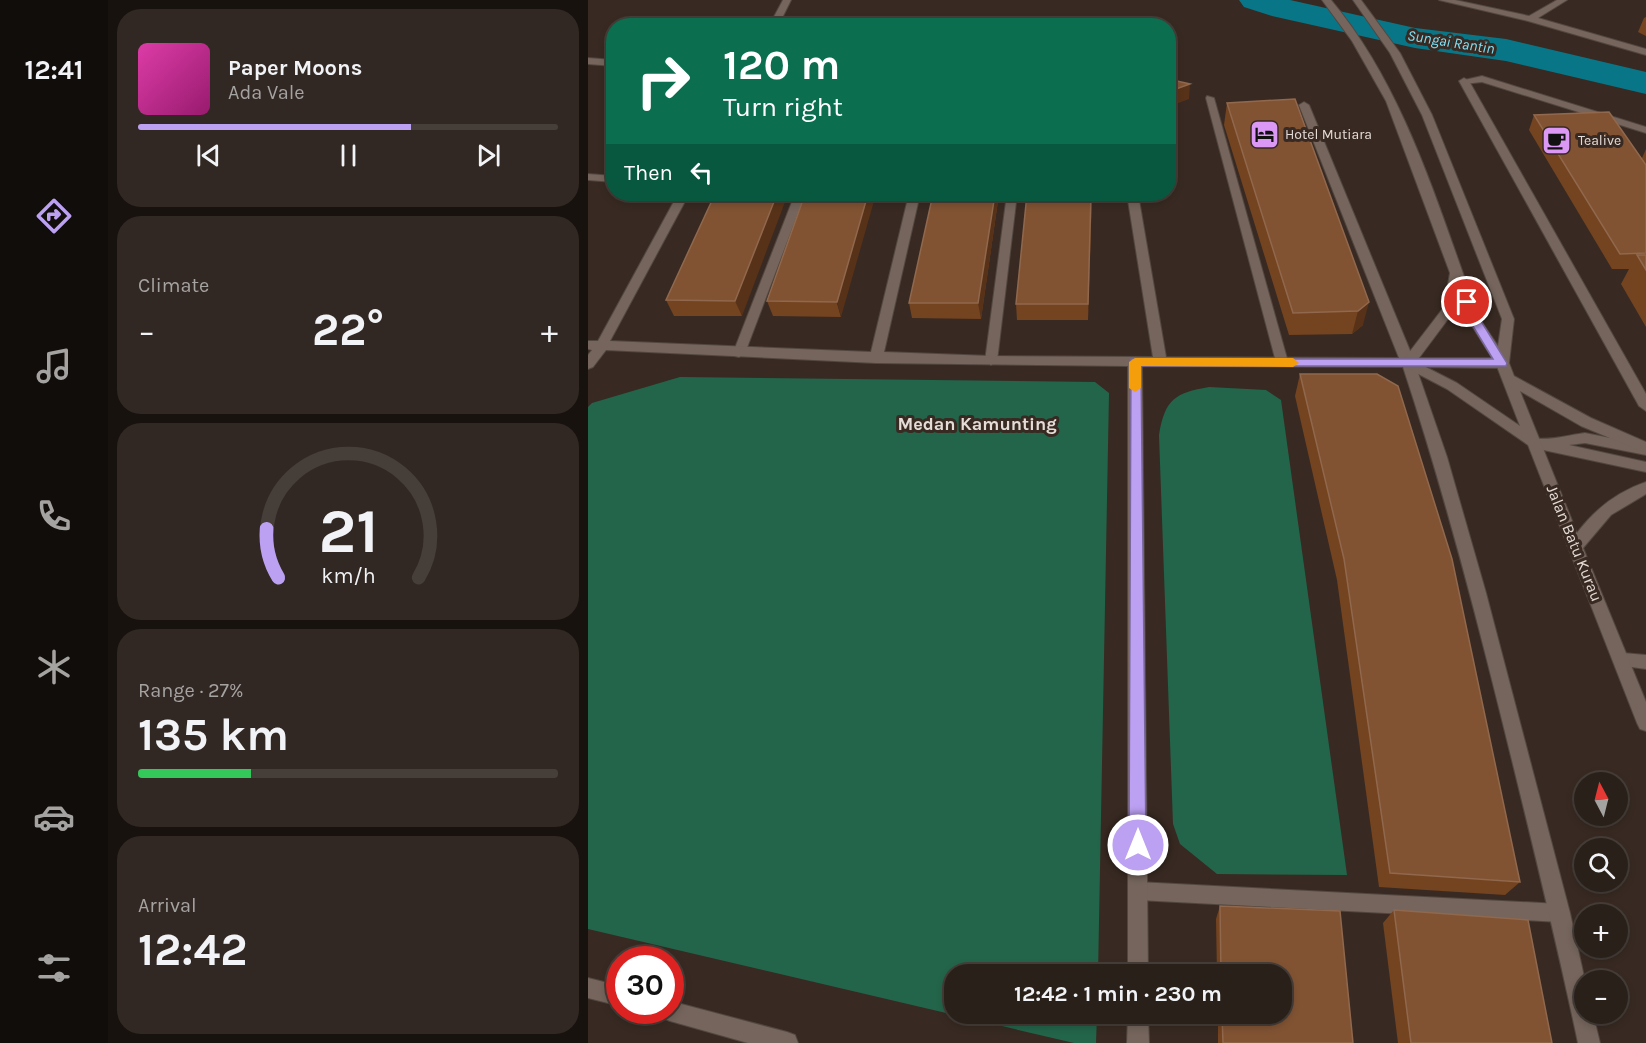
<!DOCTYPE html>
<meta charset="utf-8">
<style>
:root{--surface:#2a201a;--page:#322823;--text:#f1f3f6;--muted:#a5a3a2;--line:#463e39;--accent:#bca0f2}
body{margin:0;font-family:Karla,sans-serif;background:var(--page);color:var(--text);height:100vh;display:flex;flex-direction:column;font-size:22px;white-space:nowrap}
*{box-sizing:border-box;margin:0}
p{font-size:20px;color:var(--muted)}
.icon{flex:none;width:33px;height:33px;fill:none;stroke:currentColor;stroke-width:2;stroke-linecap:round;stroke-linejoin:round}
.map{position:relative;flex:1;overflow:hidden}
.side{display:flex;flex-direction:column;gap:9px;padding:9px;background:#17120e;width:480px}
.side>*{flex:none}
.top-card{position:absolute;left:18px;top:18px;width:570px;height:183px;border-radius:24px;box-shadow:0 3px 9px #0003,0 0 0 2px var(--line);background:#0b6e4f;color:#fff;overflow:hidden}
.needle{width:39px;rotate:353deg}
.controls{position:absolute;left:986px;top:772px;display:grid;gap:12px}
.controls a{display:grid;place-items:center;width:54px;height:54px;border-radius:50%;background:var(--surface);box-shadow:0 3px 9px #0003,0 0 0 2px var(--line);font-size:30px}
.speed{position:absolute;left:18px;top:946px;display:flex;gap:12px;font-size:30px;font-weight:700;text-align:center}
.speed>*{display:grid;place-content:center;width:78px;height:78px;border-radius:50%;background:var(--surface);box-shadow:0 3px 9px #0003,0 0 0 2px var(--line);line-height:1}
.speed .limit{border:9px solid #d22;background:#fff;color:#111}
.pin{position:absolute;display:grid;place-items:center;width:51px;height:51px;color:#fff;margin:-26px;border:3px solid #fff;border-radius:50%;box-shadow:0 2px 6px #0007}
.me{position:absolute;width:66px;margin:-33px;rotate:0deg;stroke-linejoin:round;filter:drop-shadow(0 0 4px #0008)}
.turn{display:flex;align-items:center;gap:21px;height:126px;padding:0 18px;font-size:27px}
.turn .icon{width:78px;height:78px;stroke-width:2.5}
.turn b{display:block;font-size:42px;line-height:51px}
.then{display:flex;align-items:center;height:57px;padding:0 18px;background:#0003;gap:12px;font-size:22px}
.big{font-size:45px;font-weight:700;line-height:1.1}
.side .widget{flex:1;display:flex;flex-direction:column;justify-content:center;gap:9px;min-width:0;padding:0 21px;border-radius:24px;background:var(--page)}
.side .dial{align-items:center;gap:0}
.dial svg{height:156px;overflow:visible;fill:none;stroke:var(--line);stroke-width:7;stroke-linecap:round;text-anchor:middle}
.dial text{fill:var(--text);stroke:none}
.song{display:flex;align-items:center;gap:18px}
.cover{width:72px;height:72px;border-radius:9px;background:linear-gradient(135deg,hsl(320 70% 55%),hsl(320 70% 35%))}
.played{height:6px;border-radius:3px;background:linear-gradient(90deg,var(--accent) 65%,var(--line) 65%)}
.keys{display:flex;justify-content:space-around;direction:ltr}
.heat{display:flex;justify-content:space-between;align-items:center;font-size:33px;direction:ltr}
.charge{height:9px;border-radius:4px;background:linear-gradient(90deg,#34c759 27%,var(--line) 0)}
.trip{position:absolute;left:356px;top:964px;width:348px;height:60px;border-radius:24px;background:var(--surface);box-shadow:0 3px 9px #0003,0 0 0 2px var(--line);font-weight:700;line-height:60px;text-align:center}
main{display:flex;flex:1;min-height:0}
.tab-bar{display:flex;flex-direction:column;width:108px;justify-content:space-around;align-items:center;background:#110d0a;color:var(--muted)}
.tab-bar .icon{width:42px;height:42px}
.tab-bar .on{color:var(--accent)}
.tab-bar b{font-size:27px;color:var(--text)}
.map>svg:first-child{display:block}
.green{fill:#23654a}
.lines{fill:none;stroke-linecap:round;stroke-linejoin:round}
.river{fill:#097688;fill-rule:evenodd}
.lane-casing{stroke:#524740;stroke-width:2}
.street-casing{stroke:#524740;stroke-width:2}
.secondary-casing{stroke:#524740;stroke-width:2}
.lane{fill:#75655c;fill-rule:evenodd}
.street{fill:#75655c;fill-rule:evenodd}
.secondary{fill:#75655c;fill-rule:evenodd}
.wall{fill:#744320}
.shaded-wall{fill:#573218}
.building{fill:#815333;stroke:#90684d;stroke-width:1.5}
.route{fill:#bca0f2;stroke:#7a689d;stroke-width:1.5}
.slow{fill:#f59e0b}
.labels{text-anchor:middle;stroke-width:6;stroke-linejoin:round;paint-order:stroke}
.far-poi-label{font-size:14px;fill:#e5dcd7;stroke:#382a22;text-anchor:start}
.far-water-label{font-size:15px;font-style:italic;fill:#82e2f6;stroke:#382a22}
.street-label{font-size:16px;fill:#e5dcd7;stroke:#382a22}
.neighbourhood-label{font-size:18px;font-weight:bold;fill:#e5dcd7;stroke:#382a22}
</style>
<main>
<nav class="tab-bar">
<b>12:41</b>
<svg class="icon on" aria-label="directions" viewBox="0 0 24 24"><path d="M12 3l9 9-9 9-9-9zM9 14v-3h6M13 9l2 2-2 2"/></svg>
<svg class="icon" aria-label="music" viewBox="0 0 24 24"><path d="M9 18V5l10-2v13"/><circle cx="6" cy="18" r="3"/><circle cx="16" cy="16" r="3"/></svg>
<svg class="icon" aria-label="phone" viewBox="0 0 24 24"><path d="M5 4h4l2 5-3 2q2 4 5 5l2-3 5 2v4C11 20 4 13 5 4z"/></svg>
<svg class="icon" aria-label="climate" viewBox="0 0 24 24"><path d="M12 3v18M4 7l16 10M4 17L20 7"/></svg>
<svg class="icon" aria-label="car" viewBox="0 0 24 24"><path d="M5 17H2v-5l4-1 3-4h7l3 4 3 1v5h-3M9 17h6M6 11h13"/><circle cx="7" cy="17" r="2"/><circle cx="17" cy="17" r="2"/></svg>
<svg class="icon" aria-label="filters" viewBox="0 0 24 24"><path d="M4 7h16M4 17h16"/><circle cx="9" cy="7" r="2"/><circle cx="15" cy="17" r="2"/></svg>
</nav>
<section class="side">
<div class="widget">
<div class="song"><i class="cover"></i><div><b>Paper Moons</b><p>Ada Vale</p></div></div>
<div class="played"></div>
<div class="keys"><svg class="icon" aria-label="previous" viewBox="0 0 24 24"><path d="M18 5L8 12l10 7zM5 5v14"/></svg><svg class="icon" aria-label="pause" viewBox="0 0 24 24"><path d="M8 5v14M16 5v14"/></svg><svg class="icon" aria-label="next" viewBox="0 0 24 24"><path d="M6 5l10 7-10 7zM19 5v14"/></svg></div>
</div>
<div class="widget"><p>Climate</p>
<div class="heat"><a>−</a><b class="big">22°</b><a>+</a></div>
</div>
<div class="widget dial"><svg viewBox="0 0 100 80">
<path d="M14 69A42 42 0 1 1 86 69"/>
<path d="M14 69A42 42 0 0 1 8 44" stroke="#bca0f2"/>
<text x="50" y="56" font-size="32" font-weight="700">21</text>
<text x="50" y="72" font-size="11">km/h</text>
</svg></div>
<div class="widget"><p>Range · 27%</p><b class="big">135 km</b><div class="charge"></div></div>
<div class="widget"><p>Arrival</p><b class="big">12:42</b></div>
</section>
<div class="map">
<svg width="1058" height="1043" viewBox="0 0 1058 1043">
<rect width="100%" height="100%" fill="#382a22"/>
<!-- green -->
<path class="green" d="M92,377L507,382L521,393L510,975H366V1014H509L508,1043H486L0,929V407L4,403Z
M621,387L678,390L693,400L759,875L629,874L592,844L585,824L571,435C577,399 587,393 621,387Z"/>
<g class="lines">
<!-- river -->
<path class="river" d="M651,0H702L827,28L918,39L1058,72V94L918,61L827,48L684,16L656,7Z"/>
<defs>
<path id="lane" d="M894,76L1058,127V133L894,82L876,84L872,81Z
M619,96L626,98L700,362L694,366L688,362L618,98Z
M207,194H217L157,353L151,357L147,356L145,353Z
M419,194H429L409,361L403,365L397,361Z
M550,882L972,904L978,907L981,913L978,919L972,922L550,900L544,897L541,891L544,885Z"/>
<path id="street" d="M195,0H203L190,26H181Z
M851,0H867L941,16L969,0H979L950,18L1058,49V55L940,21Z
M0,58L26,60V66L0,64Z
M876,78L881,81L1058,394V411L1051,406L871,81Z
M716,102L721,105L825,358H914L921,363L914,368L828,367L859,457L898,593L982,913L997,981L996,1014H1005L1012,1043H990C967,934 940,825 913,716C884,599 853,482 815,367L554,366L560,975H540V366L288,363L18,350L5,367L0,369V355L4,350L0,349V341H10L90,194H101L22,341L283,352L321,194H332L296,352L403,356L565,357L539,194H550L578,357L811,358L711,105Z
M0,174L26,176V182L0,180Z
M997,433L1058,445V455L997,443L981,445L1058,462V472L946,448L939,443L946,438C960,441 981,435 997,433Z
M1035,653L1058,655V669L1029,665L1027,660L1029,655Z
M0,978L32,986V1006L0,998Z
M82,1001L199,1032L207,1035L210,1043H160L82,1021L75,1018L72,1011H82Z
M540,1014H560L561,1043H539Z"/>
<path id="secondary" d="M734,0H743C818,89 851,210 891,318L910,346L914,319L834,115L802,53L765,0H773L812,53L844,115L926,319L921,363L926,376L1003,418L1058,442V453L993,426L932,391L989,533C1007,509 1029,492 1058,482V494L1023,515L995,548L1058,702V731L1052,729L1049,723L940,445L859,389L815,366L813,363L856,307L862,273L798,101L764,41ZM870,295L879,318L908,364L932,426L869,383L828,362L866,311Z"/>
</defs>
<!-- lane casing -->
<use href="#lane" class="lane-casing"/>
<!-- street casing -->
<use href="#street" class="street-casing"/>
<!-- secondary casing -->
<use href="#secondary" class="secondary-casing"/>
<!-- lane -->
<use href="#lane" class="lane"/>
<!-- street -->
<use href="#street" class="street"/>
<!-- secondary -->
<use href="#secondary" class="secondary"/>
</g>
<!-- wall -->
<path class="wall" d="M1058,17V36L1050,32L1056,18Z
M707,99L775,325L764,334L701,335L636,125L639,103Z
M946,115L1054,158L1058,149V327L1033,284L1041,269H1024L941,130Z
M127,194L154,316H86L78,300Z
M217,194L253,317L185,316L179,301Z
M345,194H411L393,319L324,318L321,303Z
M504,194L500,320H429L428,304Z
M712,374L932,882L917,895L791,887L749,580L707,396Z
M632,906L765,1043H630V1014H693V975H629L628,919Z
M806,910L964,1043H810L795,923Z"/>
<!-- shaded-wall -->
<path class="shaded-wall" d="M602,84L601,99L580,107V92Z
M189,194H200L154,316L147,301Z
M280,194H288L253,317L249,302Z
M407,194H411L393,319L390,303Z
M503,194H504L500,320V304Z
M781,302L775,325L764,334L770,311Z"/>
<!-- building -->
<path class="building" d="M214,20L345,22L360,26H212Z
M580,79L602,84L580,92Z
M707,99L781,302L770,311L705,313L639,103Z
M1021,112L1058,165V253L1032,254L946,115Z
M127,194H189L147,301L78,300Z
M217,194H280L249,302L179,301Z
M345,194H407L390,303H321Z
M439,194H503L500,304H428Z
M1049,255H1058V270Z
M712,374H789L810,386L864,559L932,882L802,873L756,559Z
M632,906L752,911L765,1043H635L634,1014H693V975H633Z
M806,910L940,920L964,1043H823Z"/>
<!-- route -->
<path class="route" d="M879,299L885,302L891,318L919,363L918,366H553L558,845L556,851L550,854L544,851L541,845L543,359H905L880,318L874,302Z"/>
<!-- slow -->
<path class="slow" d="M547,358H705L711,363L705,367L553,366V388L547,392L541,388V362Z"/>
<!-- icons -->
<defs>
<symbol id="hotel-square" viewBox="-11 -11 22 22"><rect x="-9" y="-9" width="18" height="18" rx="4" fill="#db99f5" stroke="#382a22"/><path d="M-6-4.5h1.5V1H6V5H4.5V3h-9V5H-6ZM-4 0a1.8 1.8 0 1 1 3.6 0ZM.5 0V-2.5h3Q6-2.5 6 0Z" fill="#111"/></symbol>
<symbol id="cafe-square" viewBox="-11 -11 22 22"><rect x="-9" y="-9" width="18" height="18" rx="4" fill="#db99f5" stroke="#382a22"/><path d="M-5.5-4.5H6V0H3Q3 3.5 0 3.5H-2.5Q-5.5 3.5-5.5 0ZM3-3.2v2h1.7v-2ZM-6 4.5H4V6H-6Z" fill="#111"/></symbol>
</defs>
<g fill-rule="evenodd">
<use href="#hotel-square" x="660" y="118" width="33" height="33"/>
<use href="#cafe-square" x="952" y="124" width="33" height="33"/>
</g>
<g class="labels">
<!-- far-poi labels -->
<g class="far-poi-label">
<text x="697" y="139">Hotel Mutiara</text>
<text x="990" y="145">Tealive</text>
</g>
<!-- far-water labels -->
<g class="far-water-label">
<text transform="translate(863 42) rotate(9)" y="5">Sungai Rantin</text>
</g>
<!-- street labels -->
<g class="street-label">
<text transform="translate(987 543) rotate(68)" y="6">Jalan Batu Kurau</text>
</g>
<!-- neighbourhood labels -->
<g class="neighbourhood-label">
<text x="389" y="430">Medan Kamunting</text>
</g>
</g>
</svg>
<div class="controls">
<a><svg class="needle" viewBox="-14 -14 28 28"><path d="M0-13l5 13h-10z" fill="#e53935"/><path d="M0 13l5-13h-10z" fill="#a5a3a2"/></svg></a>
<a><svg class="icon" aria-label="search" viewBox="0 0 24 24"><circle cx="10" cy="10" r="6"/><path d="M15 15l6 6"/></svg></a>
<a>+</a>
<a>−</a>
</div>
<div class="speed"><div class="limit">30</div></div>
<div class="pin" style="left:879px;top:302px;background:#d93025"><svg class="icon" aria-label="arrive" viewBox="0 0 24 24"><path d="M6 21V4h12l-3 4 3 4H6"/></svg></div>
<svg class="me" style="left:550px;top:845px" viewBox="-20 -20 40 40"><circle r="17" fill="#bca0f2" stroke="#fff" stroke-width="3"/><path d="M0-11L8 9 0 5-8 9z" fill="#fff"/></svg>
<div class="trip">12:42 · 1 min · 230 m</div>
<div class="top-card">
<div class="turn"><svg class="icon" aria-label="right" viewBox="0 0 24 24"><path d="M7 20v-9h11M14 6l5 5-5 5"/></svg><div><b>120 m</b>Turn right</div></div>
<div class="then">Then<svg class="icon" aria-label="left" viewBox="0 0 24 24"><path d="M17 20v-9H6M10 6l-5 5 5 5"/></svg></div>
</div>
</div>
</main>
